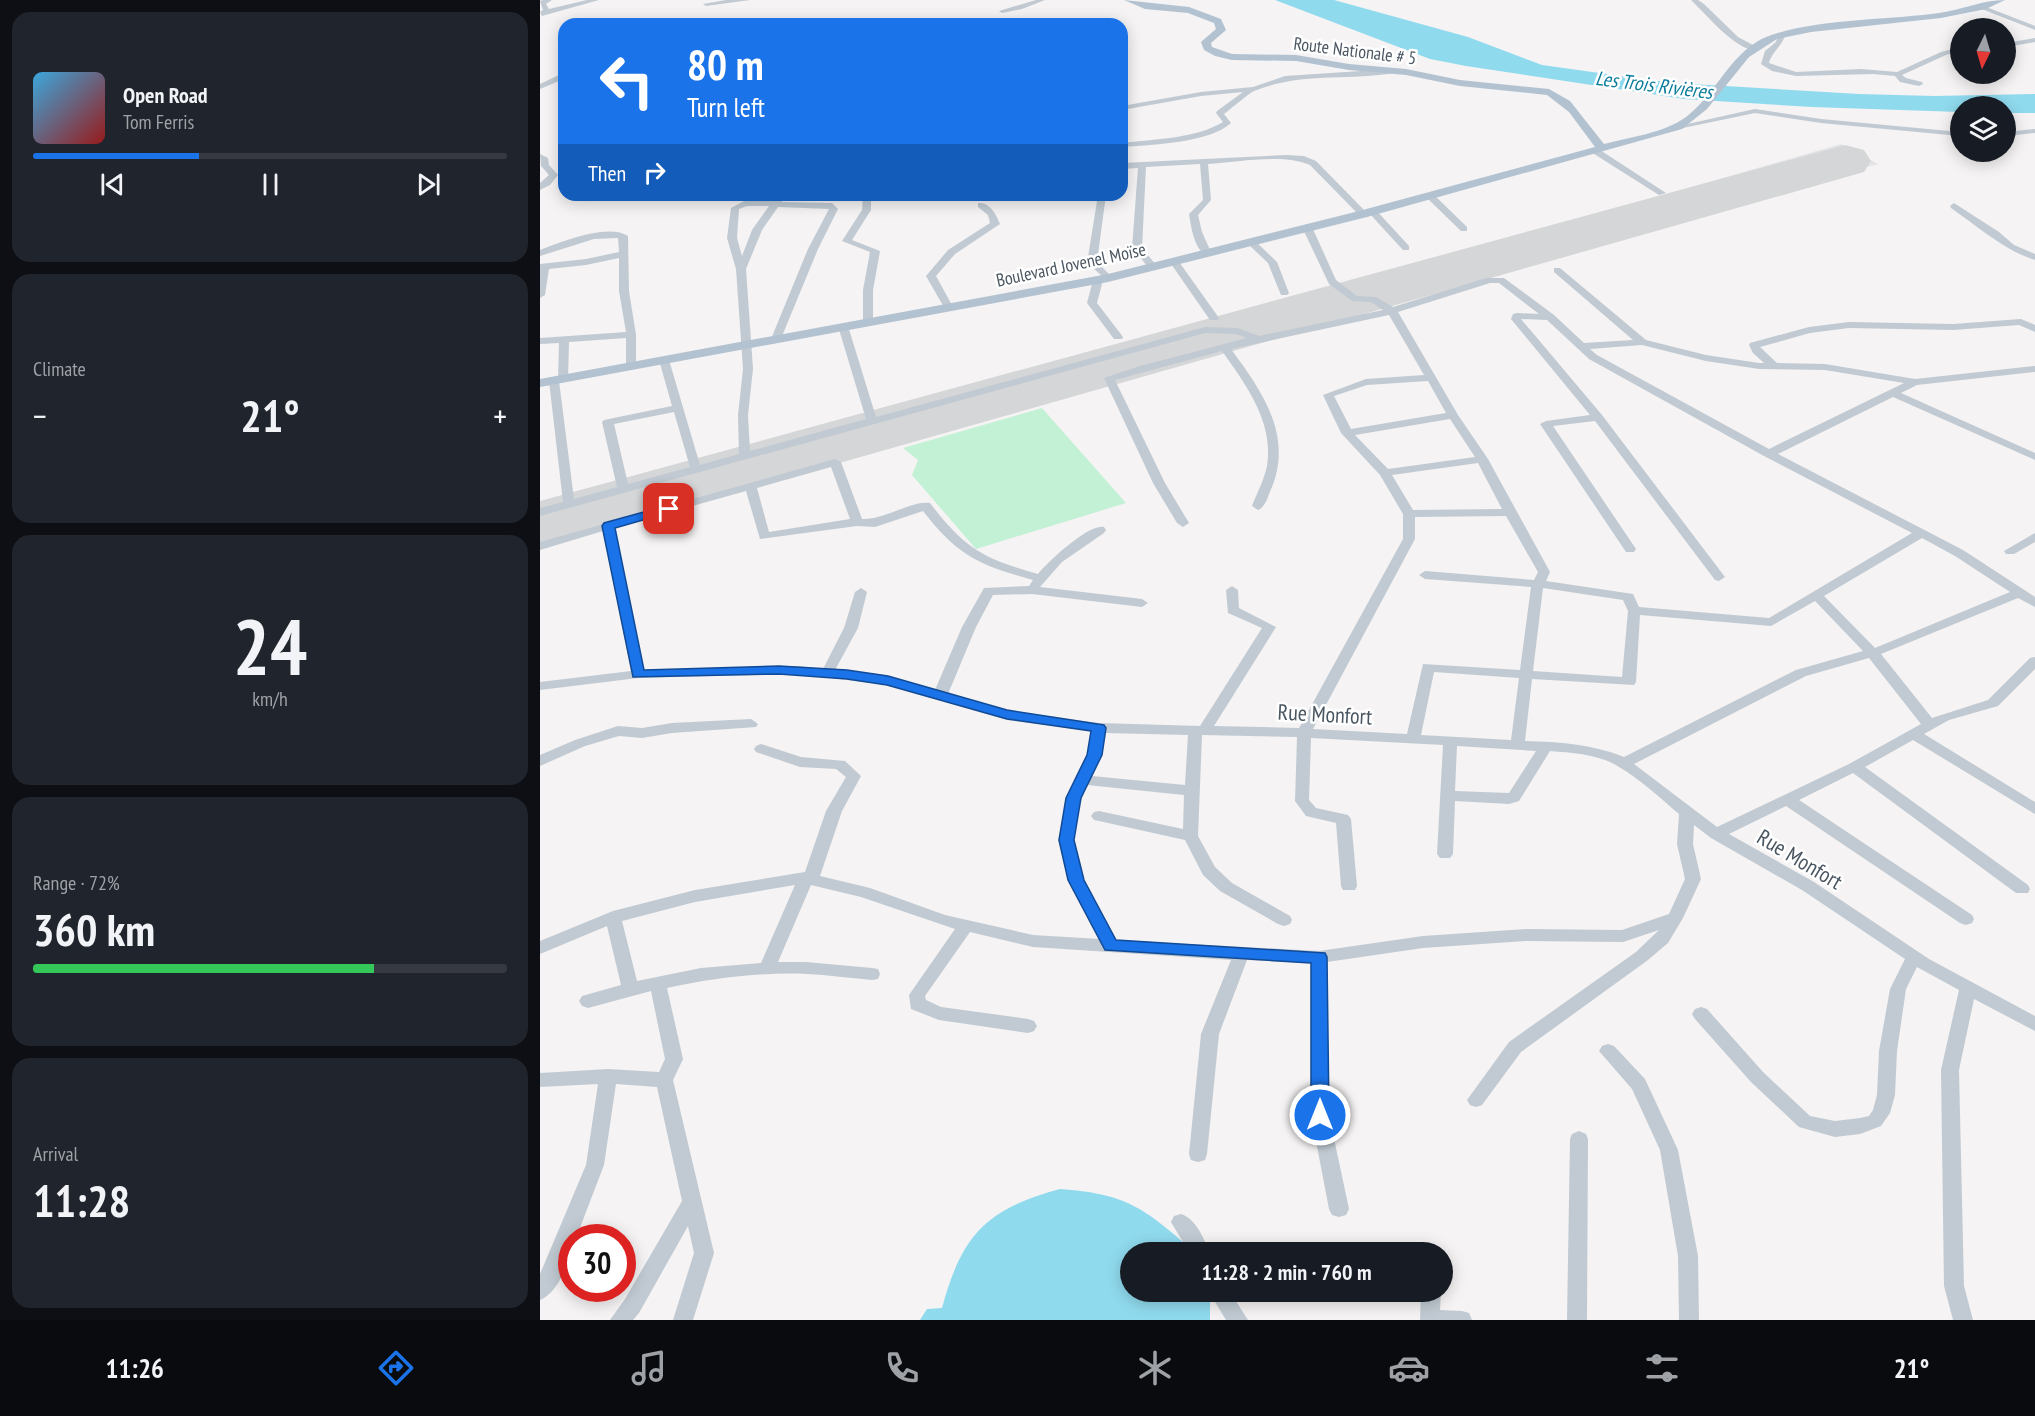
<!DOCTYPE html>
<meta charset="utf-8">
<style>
:root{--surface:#171b24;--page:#20242c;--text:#f1f3f6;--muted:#9ea1a6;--line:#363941;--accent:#1a73e8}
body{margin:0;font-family:"PT Sans Narrow",sans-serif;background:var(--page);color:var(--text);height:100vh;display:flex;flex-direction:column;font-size:22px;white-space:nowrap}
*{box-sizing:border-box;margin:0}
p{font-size:20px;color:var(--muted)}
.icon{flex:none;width:33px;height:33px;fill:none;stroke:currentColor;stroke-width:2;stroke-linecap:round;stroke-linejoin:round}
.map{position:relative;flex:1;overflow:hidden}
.drawer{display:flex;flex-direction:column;gap:12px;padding:12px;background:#0d0f14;width:540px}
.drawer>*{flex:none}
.top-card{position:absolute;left:18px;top:18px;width:570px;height:183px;border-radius:18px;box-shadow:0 3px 15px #0003;background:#1a73e8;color:#fff;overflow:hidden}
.needle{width:39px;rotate:185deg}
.buttons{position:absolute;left:1410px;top:18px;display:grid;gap:12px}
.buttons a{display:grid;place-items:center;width:66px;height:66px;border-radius:50%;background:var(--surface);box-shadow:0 3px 15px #0003;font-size:30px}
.speed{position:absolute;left:18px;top:1224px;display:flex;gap:12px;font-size:30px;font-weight:700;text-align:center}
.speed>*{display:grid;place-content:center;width:78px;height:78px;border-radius:50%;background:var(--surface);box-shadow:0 3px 15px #0003;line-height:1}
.speed .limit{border:9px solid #d22;background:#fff;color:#111}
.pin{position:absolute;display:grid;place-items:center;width:51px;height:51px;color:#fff;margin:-26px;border-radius:12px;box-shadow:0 3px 9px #0006}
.me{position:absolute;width:66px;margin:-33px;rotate:0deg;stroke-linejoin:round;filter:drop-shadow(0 0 4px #0008)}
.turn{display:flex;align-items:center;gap:21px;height:126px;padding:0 30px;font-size:27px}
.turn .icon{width:78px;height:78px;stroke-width:2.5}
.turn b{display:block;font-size:42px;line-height:51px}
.then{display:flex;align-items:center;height:57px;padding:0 30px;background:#0003;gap:12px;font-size:22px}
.big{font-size:45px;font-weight:700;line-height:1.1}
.drawer .widget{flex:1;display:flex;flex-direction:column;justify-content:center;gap:9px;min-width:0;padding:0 21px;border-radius:18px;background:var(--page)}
.drawer .dial{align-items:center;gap:0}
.dial b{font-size:78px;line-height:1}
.song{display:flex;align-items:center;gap:18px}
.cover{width:72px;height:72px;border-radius:9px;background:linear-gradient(135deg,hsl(200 70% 55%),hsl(0 70% 35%))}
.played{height:6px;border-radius:3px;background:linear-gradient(90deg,var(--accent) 35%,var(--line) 35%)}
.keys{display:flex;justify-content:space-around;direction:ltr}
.heat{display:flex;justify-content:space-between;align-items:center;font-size:33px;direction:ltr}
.charge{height:9px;border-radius:4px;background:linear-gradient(90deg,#34c759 72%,var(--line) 0)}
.trip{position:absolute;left:580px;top:1242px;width:333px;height:60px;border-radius:30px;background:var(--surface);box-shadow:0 3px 15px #0003;font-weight:700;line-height:60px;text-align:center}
.menu{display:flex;height:96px;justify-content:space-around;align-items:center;background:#090b0e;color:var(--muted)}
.menu .icon{width:42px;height:42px}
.menu .active{color:var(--accent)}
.menu b{font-size:27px;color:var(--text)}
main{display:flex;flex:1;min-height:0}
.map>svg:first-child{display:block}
.airport{fill:#e2e4e7}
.green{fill:#c3f1d5}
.water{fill:#90daee}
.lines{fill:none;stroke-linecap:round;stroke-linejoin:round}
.runway{fill:#d5d6d8;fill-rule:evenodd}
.minor{fill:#c1cad2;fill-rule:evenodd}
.major{fill:#b3c2d1;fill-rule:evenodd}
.route{fill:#1a73e8;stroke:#114b97;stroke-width:1.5}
.labels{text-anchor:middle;stroke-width:5;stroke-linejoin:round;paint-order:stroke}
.far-street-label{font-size:18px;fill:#4a5661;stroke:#fff}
.far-water-label{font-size:20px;font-style:italic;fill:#0c7c9b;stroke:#fff}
.street-label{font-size:22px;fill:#4a5661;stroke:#fff}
</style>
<main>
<section class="drawer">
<div class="widget">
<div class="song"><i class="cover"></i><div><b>Open Road</b><p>Tom Ferris</p></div></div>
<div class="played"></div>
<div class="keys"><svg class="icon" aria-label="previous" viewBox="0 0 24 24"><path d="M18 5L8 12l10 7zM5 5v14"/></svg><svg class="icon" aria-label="pause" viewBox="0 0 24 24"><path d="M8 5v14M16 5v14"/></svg><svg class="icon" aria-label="next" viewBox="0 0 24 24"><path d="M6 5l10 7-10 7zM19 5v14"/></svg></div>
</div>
<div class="widget"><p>Climate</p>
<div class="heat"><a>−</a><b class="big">21°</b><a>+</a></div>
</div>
<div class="widget dial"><b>24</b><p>km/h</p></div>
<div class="widget"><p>Range · 72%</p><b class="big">360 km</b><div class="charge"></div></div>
<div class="widget"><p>Arrival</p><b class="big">11:28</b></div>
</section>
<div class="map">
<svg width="1495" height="1320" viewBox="0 0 1495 1320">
<rect width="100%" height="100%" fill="#f5f3f3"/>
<!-- airport -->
<path class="airport" d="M1301,144L1338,164L802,311L0,542V508L747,304Z"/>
<!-- green -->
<path class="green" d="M502,408L586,503L436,549L372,475L378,460L363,448Z"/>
<!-- water -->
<path class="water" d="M735,0H794L928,37L1002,65L1081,76L1135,83L1319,94L1394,96L1495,94V113H1466V106H1420V112L1272,107L1144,99L926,66L890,59Z
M520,1189C584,1194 600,1205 648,1246L650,1252H591V1292H667L670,1299V1320H380L387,1309L402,1308C422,1234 447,1209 520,1189Z"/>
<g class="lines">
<!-- runway -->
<path class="runway" d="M1305,145L1324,150L1331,161L1324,172L0,548V501Z"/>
<!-- minor -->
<path class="minor" d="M3,0H12L6,4L9,9L47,0H59L2,16L0,12L3,10L0,1Z
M186,0H210L166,6L163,4Z
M496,0H505L482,9L462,13L459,11Z
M1151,0H1158L1164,4L1198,37L1215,46V50C1195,50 1165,13 1151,0Z
M1441,5L1495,26V30L1439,8Z
M1238,34L1245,36C1241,47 1232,52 1229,63L1256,72L1321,69L1357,72L1401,52L1420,47V51L1406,55L1362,75L1366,78L1382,82L1383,84L1379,86L1360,82L1355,76L1333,74L1256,76L1232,71L1221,64L1225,51L1236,42Z
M1495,38V42L1466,47V43Z
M851,69L855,71L854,73C806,81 760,72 714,91C708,94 692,108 684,114L691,123C669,143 611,145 582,147V143C614,139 655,139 683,122L676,113L677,111L703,92L661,96L582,110V106L661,92L713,87L745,76Z
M21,74H24V79L0,89V84Z
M1215,109L1281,119L1420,132V136L1281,123L1215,113L1138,129L1134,127Z
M1495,129V133L1466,136V132Z
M1051,148H1057L1126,193L1119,195L1051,152Z
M0,154L8,158L9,165L18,175L10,185L0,190V183L9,175L1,166Z
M746,155L764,156L776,161L826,212V216H820L770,165C744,153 697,162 668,164L671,200L658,215L662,232L671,252L666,255C654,249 651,226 649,214L663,200L660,164L606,167L602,248L617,266L615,268H609L592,248L598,168L582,169V163Z
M886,193H892L927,227V231H921L886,197Z
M323,195H331V210L312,240L340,251L333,290V322L328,325L323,322V290L330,252L302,241L322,210Z
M558,195H566L557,262L573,278L568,281L547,263Z
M239,196L243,199L242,202L292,203L298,209L278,249L240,341L236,342L231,339L268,249L289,209L238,207L222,230L206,269L213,369L208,415L210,451L326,419L298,326L303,323L308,326L336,417L665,327L697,328L719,336L843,310L831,302L812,301L789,284L762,227L767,224L772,227L796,280L817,296L836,297L853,307L946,278H964L1014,315L1044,343L1093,340L1014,272V268H1020L1106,340L1166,355L1219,363H1224L1213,353L1209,345L1210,343L1269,327L1309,322L1413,324L1481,319L1495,325V332L1479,325L1413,330L1309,328L1270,333L1220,347L1237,363L1285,364L1375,379L1495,366V372L1377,385L1361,393L1495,453V460L1353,397L1238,454L1423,550L1495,597V607L1478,598L1341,654L1392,718L1448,700L1490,658L1495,657V669L1458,706L1409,720L1384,734L1495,802V814L1373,740L1325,767L1488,885L1490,889L1488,893H1476L1313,773L1259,800L1432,915L1434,919L1432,923L1426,925L1420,923L1246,806L1189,834L1274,882L1389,959L1495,1016V1031L1434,999L1419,1070L1424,1286L1433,1320H1413L1404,1286L1401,1070L1419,990L1377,967L1366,989L1357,1051L1355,1095L1350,1113L1341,1126L1320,1134L1295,1137L1259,1127L1211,1082L1155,1019L1152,1014L1155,1009L1161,1007L1167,1009L1223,1072L1270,1116L1295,1121L1320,1118L1329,1116L1333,1110L1337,1095L1339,1051L1350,989L1365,959L1262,890L1171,838L1154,825L1153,844L1161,879L1143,918L1128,943L1108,960L981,1052L942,1105L936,1107L930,1105L927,1100L969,1042L1096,952L1119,930L1083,942L986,941L883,948L787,962L789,1115L809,1209L806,1215L799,1217L792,1215L789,1209L771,1115V963L707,960L679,1034L667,1154L665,1160L658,1162L651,1160L649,1154L661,1034L691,960L493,947L430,932L385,996L386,1000L401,1007L488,1019L494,1021L497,1026L494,1031L488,1033L399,1020L371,1009L369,995L415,929L321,897L271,885L238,962H266L332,968L338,969L340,974L338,979L332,980C310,978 288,975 267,974C221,972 172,978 127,988L143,1059L133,1080L174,1253L153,1320H133L154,1253L148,1226L99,1313L93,1320H70L85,1299L142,1201L117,1087L76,1084L64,1165L36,1238H32C32,1257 19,1293 0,1300V1274L46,1165L58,1084L0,1087V1073L68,1069L119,1072L125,1059L111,991L48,1008L42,1006L39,1001L42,996L81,985L67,926L0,954V941L73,911L155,890L265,872L286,811L306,777L296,769L260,767L216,752L214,749L216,746L221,744L261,757L305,761L321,776L302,811L280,876L330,888L405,915L493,935L559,939L528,880L518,840L527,798L547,755L551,731L467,720L347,685L259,674L98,678L0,690V682L91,671L63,531L0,550V542L295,459L301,462L322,519C345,520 372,500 390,503C425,549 444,559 498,574C509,561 548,524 564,527L566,530L564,533L522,562L500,587L602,599L608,603L602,607L492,594L453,595L436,627L408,694L468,711L559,723L660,726L722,628L688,613L686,590L692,586L698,590L699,608L736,627L674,726L759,728L863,539V514L840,475L801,433L783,395L826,379L884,375L849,315L691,349C721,390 753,434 732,487C728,495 726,507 718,510L712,506C717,493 724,480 727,466C734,422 706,385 682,351L575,380L625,483L649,523L643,527L637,523L613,483L564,378L600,366L707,338L696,334L665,333L0,516V508L23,502L9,381L10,379H18L19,343L0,344V338L86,332L79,291V258L46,265L9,269L5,295L0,298V264L46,259L79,252L78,238L54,239L0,256V250C21,242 68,223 88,236L89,291L96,335V366L91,369L86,366V338L29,342L28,379L27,381H19L34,499L77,487L62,422L64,420L132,406L119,360L120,358H128L129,360L160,465L199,454L198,415L203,369L196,269L187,238L191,208L206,200L233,201ZM207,206H229L212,230L202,256L197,238L199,209ZM950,283H959L999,314L977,313L973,314L971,319L1050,415L1006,421L1000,424L1086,552H1094L1096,549L1013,426L1055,421L1175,580L1179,581L1185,577L1062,415L981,319L1007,320L1049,359L1224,456L1372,533L1229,618L1099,607L1093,594L1006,581L1010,572L948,459L918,415L858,312ZM1102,345L1166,361L1219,369L1285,370L1364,383L1229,449L1057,355L1050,349ZM888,381L906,413L811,429L794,396L827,385ZM134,412L150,467L88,484L74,424ZM910,419L935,457L848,469L815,435ZM938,463L962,509L873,510L852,475ZM291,467L310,519L229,532L217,488ZM206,491L220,539L317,526L335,527L383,511C418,556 439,565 493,580L489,586L444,588L422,627L395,690L348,677L295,670L318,628L327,592L321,588L315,592L304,628L283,669L259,666L104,670L74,528ZM966,516L998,572L994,580L885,571L879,575L885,579L991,587L980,670L883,664L867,734L773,729L875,539V517ZM1382,538L1415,556L1470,592L1335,648L1284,596ZM1003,588L1083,600L1088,611L1082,677L993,671ZM1275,601L1323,651L1256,670L1084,757C1052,744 1019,742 985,741L992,679L1094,685L1096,682L1100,615L1231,626ZM1329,658L1381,724L1309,764L1177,827L1094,764L1266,676ZM894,672L979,678L971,740L881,735ZM565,733L648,735L645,785L552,776L561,755ZM662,735L757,737L755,801L766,816L796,823L801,886L803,890H815L817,886L811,819L808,815L776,808L769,800L771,738L903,745L897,854L900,858H910L913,854L915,801L969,804L979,801L1010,751C1033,753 1059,754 1079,767C1100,779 1120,798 1139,814L1137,844L1145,879L1129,914L1082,930L986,929L883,936L779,951L576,940C561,912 535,873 534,840C533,825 541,799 547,785L644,795L643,829L559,811L554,812L551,816L554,820L559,821L645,840L663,875L680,891L738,924L744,926L750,924L752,920L750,916L692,883L675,867L658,836ZM917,746L996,751L969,793L915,791ZM255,885L221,963L161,968L97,981L82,921L155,902Z
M438,203C450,202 456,214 460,224L415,254L396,276L413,307L405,309L386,276L408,250L450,223L448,215L438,207Z
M1414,203L1459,232L1474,245L1495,254V260C1465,251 1437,226 1411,208L1410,206Z
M829,209H835L869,246V250H863L829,213Z
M707,239H713L737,262L749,293L747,295H741L728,263L707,243Z
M631,259H637L679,318L678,320H670L629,261Z
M558,277L563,280L557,303L583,337L582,339H574L547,303L553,280Z
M1495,533V542L1474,554H1466L1464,551Z
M211,719L218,724L216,727L132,733L102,738L79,736L45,746L0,766V755L35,740L78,726L102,728L132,723Z
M1068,1044L1074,1046L1105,1079L1138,1150L1158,1256L1159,1320H1139L1138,1256L1120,1150L1092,1089L1059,1051L1062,1046Z
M1039,1131L1046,1134L1048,1139L1047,1320H1027L1030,1139L1032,1134Z
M641,1214C656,1219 664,1238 669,1252H649L631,1222L634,1216Z
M669,1292H690L708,1320H686Z
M881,1292H901L900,1310L922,1311L929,1313L932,1320H880Z"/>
<!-- major -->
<path class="major" d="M584,0L649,7L681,19L686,30L671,43L672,47L692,54L756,55L809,64L866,69L920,80L1009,89L1030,101L1064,144C1091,137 1124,133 1146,117C1173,97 1186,62 1215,43C1251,19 1352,20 1399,13C1421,10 1443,0 1465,0L1446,9L1401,18L1271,32L1237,39L1209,57L1167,109L1142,129L827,217L568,282L0,387V379L568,274L819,211L1055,147L1029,112L1007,95L920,86L866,75L809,70L756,61L692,60L675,56L664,50L661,42L676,29L674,23L648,13L605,9Z"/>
</g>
<!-- route -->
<path class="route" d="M129,505L135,509L134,511L75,528L104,670L239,666L307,670L348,676L467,710L564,725L566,728L562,755L541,798L534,840L544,880L576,940L785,953L787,957L789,1115L787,1121L780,1123L774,1121L771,1115V963L565,950L528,880L519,840L526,798L547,755L551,731L467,719L347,685L307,679L239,674L93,677L62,526L64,523Z"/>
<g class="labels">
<!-- far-street labels -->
<g class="far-street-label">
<text transform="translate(815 51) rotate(7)" y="6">Route Nationale # 5</text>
<text transform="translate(531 265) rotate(-12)" y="6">Boulevard Jovenel Moïse</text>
</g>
<!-- far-water labels -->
<g class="far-water-label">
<text transform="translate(1114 85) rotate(7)" y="7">Les Trois Rivières</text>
</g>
<!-- street labels -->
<g class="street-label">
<text transform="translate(785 714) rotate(3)" y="8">Rue Monfort</text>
<text transform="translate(1260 859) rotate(31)" y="8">Rue Monfort</text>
</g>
</g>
</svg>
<div class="buttons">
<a><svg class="needle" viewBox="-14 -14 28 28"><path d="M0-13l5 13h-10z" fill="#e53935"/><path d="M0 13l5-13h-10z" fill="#9ea1a6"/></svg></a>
<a><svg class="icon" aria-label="layers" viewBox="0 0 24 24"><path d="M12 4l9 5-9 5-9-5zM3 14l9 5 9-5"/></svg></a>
</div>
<div class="speed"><div class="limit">30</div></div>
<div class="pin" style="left:129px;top:509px;background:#d93025"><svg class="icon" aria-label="arrive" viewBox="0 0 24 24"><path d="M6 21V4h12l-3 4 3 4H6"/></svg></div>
<svg class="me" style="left:780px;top:1115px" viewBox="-20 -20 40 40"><circle r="17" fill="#1a73e8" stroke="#fff" stroke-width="3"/><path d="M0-11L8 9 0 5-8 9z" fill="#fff"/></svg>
<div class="trip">11:28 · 2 min · 760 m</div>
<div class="top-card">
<div class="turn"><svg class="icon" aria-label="left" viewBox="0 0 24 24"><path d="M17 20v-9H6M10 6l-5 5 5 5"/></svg><div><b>80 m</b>Turn left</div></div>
<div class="then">Then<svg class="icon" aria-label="right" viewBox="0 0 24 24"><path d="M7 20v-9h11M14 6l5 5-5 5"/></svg></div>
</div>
</div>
</main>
<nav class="menu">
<b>11:26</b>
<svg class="icon active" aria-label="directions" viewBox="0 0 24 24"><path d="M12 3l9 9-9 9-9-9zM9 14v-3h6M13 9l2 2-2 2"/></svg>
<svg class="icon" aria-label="music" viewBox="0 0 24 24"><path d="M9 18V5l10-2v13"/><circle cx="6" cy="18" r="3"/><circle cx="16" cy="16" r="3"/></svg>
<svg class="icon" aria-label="phone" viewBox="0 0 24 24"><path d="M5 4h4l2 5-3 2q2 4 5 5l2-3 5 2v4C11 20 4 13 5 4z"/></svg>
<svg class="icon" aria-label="climate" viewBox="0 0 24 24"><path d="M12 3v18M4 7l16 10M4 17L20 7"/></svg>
<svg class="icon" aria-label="car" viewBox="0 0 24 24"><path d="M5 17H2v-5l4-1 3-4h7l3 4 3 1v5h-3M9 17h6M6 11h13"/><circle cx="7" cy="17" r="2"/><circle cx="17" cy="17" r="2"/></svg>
<svg class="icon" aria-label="filters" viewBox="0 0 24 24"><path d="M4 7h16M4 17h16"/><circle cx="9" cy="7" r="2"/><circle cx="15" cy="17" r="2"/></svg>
<b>21°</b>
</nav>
